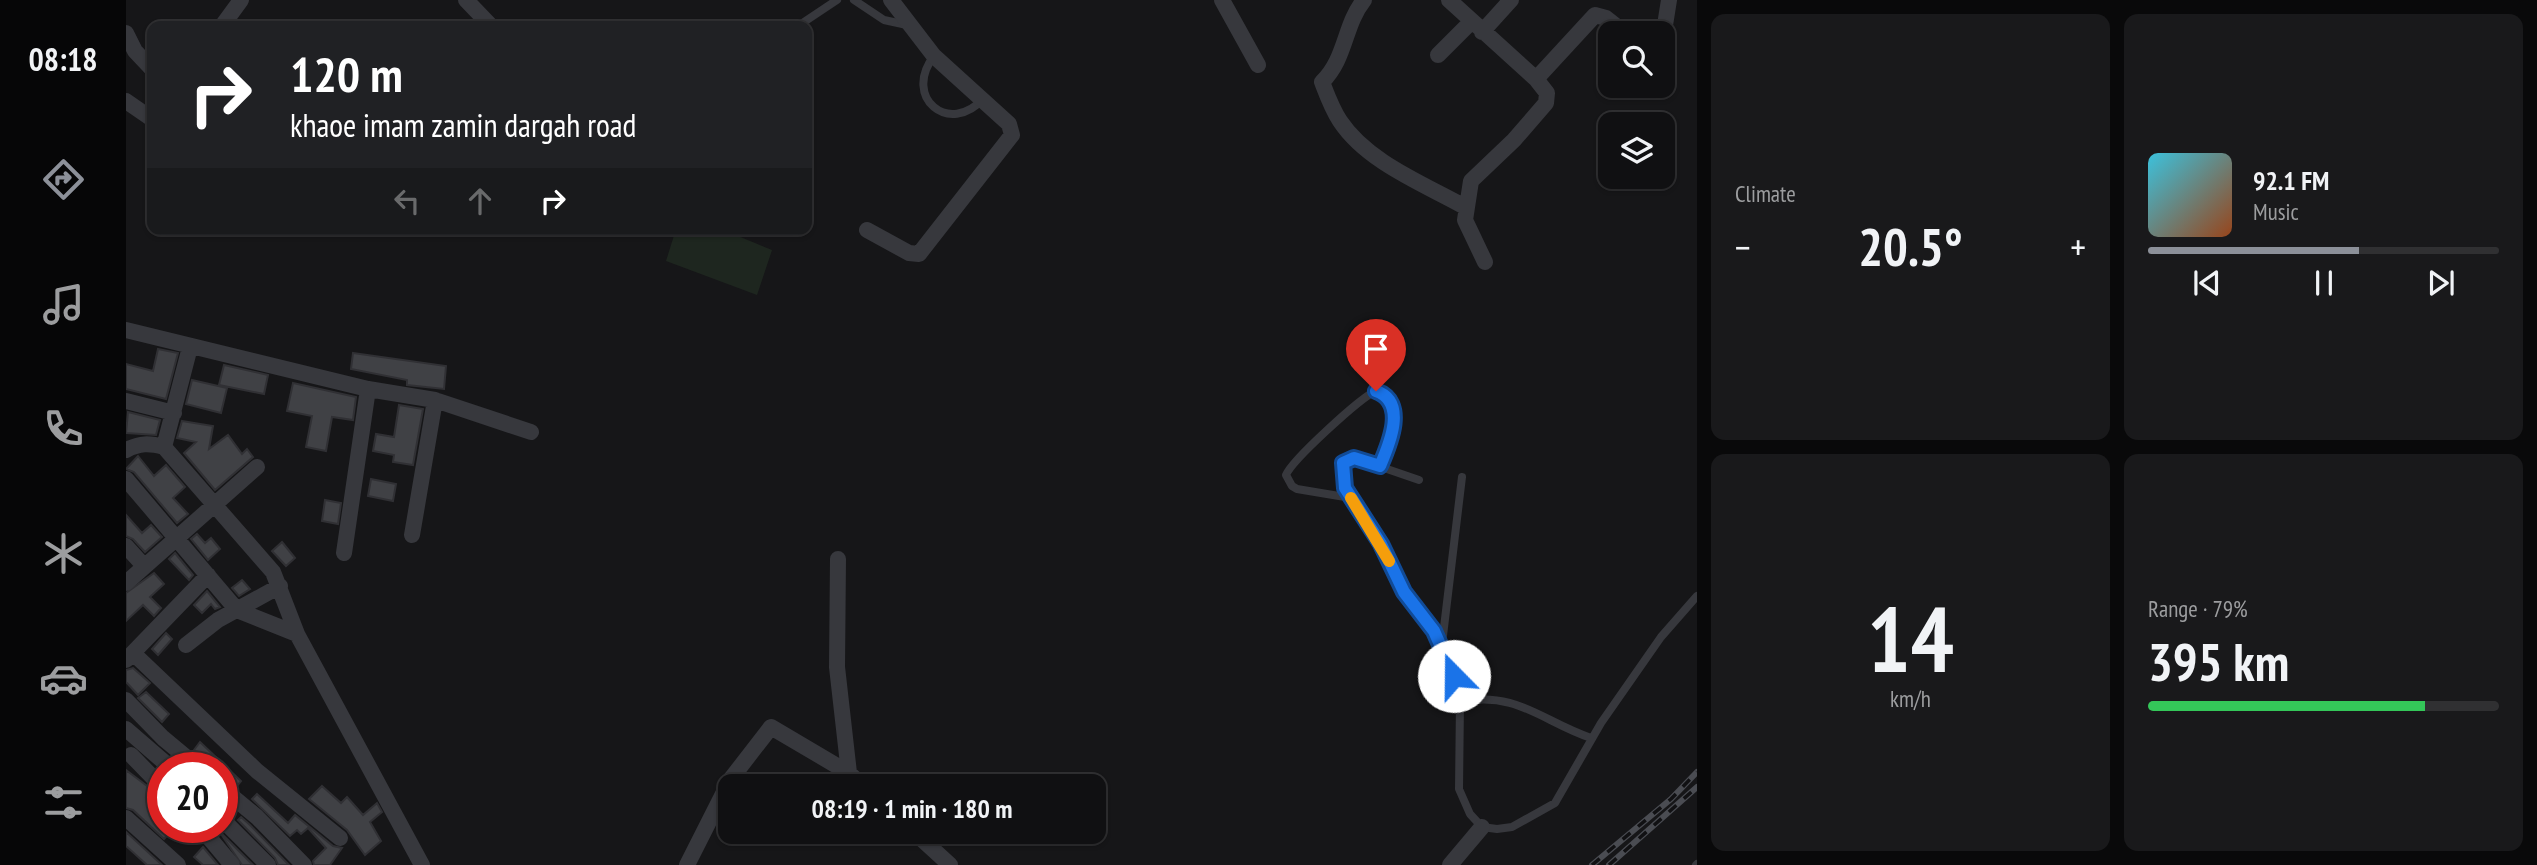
<!DOCTYPE html>
<meta charset="utf-8">
<style>
:root{--surface:#101012;--page:#19191b;--text:#f1f3f6;--muted:#9c9d9f;--line:#303032;--accent:#8c9099}
body{margin:0;font-family:"PT Sans Narrow",sans-serif;background:var(--page);color:var(--text);height:100vh;display:flex;flex-direction:column;font-size:26px;white-space:nowrap}
*{box-sizing:border-box;margin:0}
p{font-size:23px;color:var(--muted)}
.icon{flex:none;width:38px;height:38px;fill:none;stroke:currentColor;stroke-width:2;stroke-linecap:round;stroke-linejoin:round}
.map{position:relative;flex:1;overflow:hidden}
.panel{display:flex;flex-direction:column;gap:14px;padding:14px;background:#09090a;width:840px}
.panel>*{flex:none}
.hud{position:absolute;left:21px;top:21px;width:665px;height:214px;border-radius:14px;box-shadow:0 2px 5px #0004,0 0 0 2px var(--line);background:#202124;color:#fff;overflow:hidden}
.buttons{position:absolute;left:1472px;top:21px;display:grid;gap:14px}
.buttons a{display:grid;place-items:center;width:77px;height:77px;border-radius:14px;background:var(--surface);box-shadow:0 2px 5px #0004,0 0 0 2px var(--line);font-size:35px}
.speed{position:absolute;left:21px;top:752px;display:flex;gap:14px;font-size:35px;font-weight:700;text-align:center}
.speed>*{display:grid;place-content:center;width:91px;height:91px;border-radius:50%;background:var(--surface);box-shadow:0 2px 5px #0004,0 0 0 2px var(--line);line-height:1}
.speed .limit{border:10px solid #d22;background:#fff;color:#111}
.pin{position:absolute;display:grid;place-items:center;width:60px;height:60px;color:#fff;margin:-72px -30px;border-radius:50% 50% 50% 0;rotate:-45deg;box-shadow:0 0 7px #0007}
.pin .icon{rotate:45deg}
.me{position:absolute;width:77px;margin:-38px;rotate:338deg;stroke-linejoin:round;filter:drop-shadow(0 0 5px #0008)}
.turn{display:flex;align-items:center;gap:24px;height:147px;padding:0 28px;font-size:32px}
.turn .icon{width:91px;height:91px;stroke-width:2.5}
.turn b{display:block;font-size:49px;line-height:60px}
.lanes{display:flex;align-items:center;height:66px;padding:0 28px;background:#0003;justify-content:center;gap:35px;direction:ltr}
.lanes .off{opacity:.35}
.big{font-size:52px;font-weight:600;line-height:1.1}
.panel .card{flex:1;display:flex;flex-direction:column;justify-content:center;gap:10px;min-width:0;padding:0 24px;border-radius:14px;background:var(--page)}
.panel .dial{align-items:center;gap:0}
.dial b{font-size:91px;line-height:1}
.song{display:flex;align-items:center;gap:21px}
.cover{width:84px;height:84px;border-radius:10px;background:linear-gradient(135deg,hsl(190 70% 55%),hsl(20 70% 35%))}
.played{height:7px;border-radius:4px;background:linear-gradient(90deg,var(--accent) 60%,var(--line) 60%)}
.keys{display:flex;justify-content:space-around;direction:ltr}
.heat{display:flex;justify-content:space-between;align-items:center;font-size:38px;direction:ltr}
.charge{height:10px;border-radius:5px;background:linear-gradient(90deg,#34c759 79%,var(--line) 0)}
.panel .tiles{flex:1;display:grid;gap:14px;grid-template-columns:repeat(2,1fr)}
.trip{position:absolute;left:592px;top:774px;width:388px;height:70px;border-radius:14px;background:var(--surface);box-shadow:0 2px 5px #0004,0 0 0 2px var(--line);font-weight:600;line-height:70px;text-align:center}
main{display:flex;flex:1;min-height:0}
.dock{display:flex;flex-direction:column;width:126px;justify-content:space-around;align-items:center;background:#060607;color:var(--muted)}
.dock .icon{width:49px;height:49px}
.dock .on{color:var(--accent)}
.dock b{font-size:32px;color:var(--text)}
.map>svg:first-child{display:block}
.green{fill:#1e261f}
.building{fill:#404145;stroke:#303034;stroke-width:2}
.lines{fill:none;stroke-linecap:round;stroke-linejoin:round}
.service{stroke:#37383d;stroke-width:8}
.minor{stroke:#37383d;stroke-width:16}
.rail-casing{stroke:#4a4c52;stroke-width:6}
.rail{stroke:#111113;stroke-width:3.5;stroke-dasharray:10;stroke-linecap:butt}
.route-casing{stroke:#114b97;stroke-width:18}
.route{stroke:#1a73e8;stroke-width:12}
.slow{stroke:#f59e0b;stroke-width:12}
</style>
<main>
<nav class="dock">
<b>08:18</b>
<svg class="icon on" aria-label="directions" viewBox="0 0 24 24"><path d="M12 3l9 9-9 9-9-9zM9 14v-3h6M13 9l2 2-2 2"/></svg>
<svg class="icon" aria-label="music" viewBox="0 0 24 24"><path d="M9 18V5l10-2v13"/><circle cx="6" cy="18" r="3"/><circle cx="16" cy="16" r="3"/></svg>
<svg class="icon" aria-label="phone" viewBox="0 0 24 24"><path d="M5 4h4l2 5-3 2q2 4 5 5l2-3 5 2v4C11 20 4 13 5 4z"/></svg>
<svg class="icon" aria-label="climate" viewBox="0 0 24 24"><path d="M12 3v18M4 7l16 10M4 17L20 7"/></svg>
<svg class="icon" aria-label="car" viewBox="0 0 24 24"><path d="M5 17H2v-5l4-1 3-4h7l3 4 3 1v5h-3M9 17h6M6 11h13"/><circle cx="7" cy="17" r="2"/><circle cx="17" cy="17" r="2"/></svg>
<svg class="icon" aria-label="filters" viewBox="0 0 24 24"><path d="M4 7h16M4 17h16"/><circle cx="9" cy="7" r="2"/><circle cx="15" cy="17" r="2"/></svg>
</nav>
<div class="map">
<svg width="1571" height="865" viewBox="0 0 1571 865">
<rect width="100%" height="100%" fill="#161618"/>
<!-- green -->
<path class="green" d="M550,229H595L646,250L631,295L540,261Z"/>
<!-- building -->
<path class="building" d="M32,349L52,353L40,399L0,389V364L27,371Z
M227,353L320,366L318,389L281,385V380L225,369Z
M98,365L142,375L138,394L93,385Z
M66,380L101,388L95,413L60,404Z
M167,383L230,397L227,420L206,417L200,451L180,447L186,416L161,411Z
M273,405L297,409L287,465L267,462L268,455L247,451L250,434L268,437Z
M2,412L34,420L30,435L0,433Z
M56,421L87,426L83,449L102,435L116,454L121,449L127,457L89,490L58,453L70,442L51,438Z
M12,456L28,476L40,465L59,487L47,498L62,514L51,523L8,472L0,469Z
M245,479L270,484L267,501L242,496Z
M199,500L215,503L212,524L196,521Z
M0,515L16,533L25,525L36,537L19,552L7,539L0,536Z
M71,534L79,543L85,538L94,549L82,560L65,539Z
M156,542L169,558L160,566L146,551Z
M49,553L67,575L63,580L43,559Z
M28,573L38,584L24,597L35,608L28,616L17,605L0,621V593Z
M116,580L124,589L113,596L106,588Z
M81,591L94,607L89,609L85,604L76,613L68,605Z
M40,633L46,639L32,655L26,649Z
M7,668L24,683L12,695L0,682V670Z
M20,692L43,714L36,722L12,698Z
M74,742L115,781L111,786L96,778V768H83L80,760L68,750Z
M0,770L37,798V828H48L38,839L7,810L0,808Z
M196,786L215,803L221,797L237,815L251,803L256,812L244,822L255,841L239,855L221,830L183,799Z
M131,794L162,823L169,815L207,846L216,848L204,865H188L187,861L200,848L182,828L175,834L171,830L164,836L126,799Z
M115,817L124,825L163,865H152L149,858L112,820Z
M51,828H65L69,837L65,843Z
M93,831L127,865H116Z
M0,832L36,865H21L0,846Z
M77,847L92,865H77L68,857Z"/>
<g class="lines">
<!-- service -->
<path class="service" d="M728,0L758,20L781,25
M672,26L711,0
M808,56C776,97 823,137 858,98
M1293,480L1229,458L1217,463L1219,488L1255,544L1278,591L1308,631L1322,657L1334,702L1333,789L1344,814L1356,827L1371,829L1386,827L1429,803L1475,723L1535,637L1571,596
M1225,498L1171,489L1166,486L1160,475C1166,460 1235,397 1250,391C1282,402 1263,445 1254,465
M1316,644L1336,477
M1334,702C1390,690 1417,722 1465,738
M1570,865L1571,864"/>
<!-- minor -->
<path class="minor" d="M340,0L365,26
M1096,0L1132,65
M1238,0C1218,25 1220,59 1196,82C1201,95 1206,109 1214,121C1241,162 1298,184 1339,207
M1323,0L1410,79L1421,93L1420,103L1388,140L1345,181L1339,220L1359,262
M96,26L115,0
M1356,32L1385,0
M0,33L9,51L26,69
M1536,44L1543,0
M1312,55L1345,22
M1410,79L1469,15L1480,18L1499,33
M0,101L26,119
M741,230L783,253L793,254L886,135L883,124L808,56L765,0
M0,330L242,389L309,400L405,432
M64,347L38,447L147,572L171,634
M0,401L48,413
M0,450C14,443 23,443 38,447
M0,479L111,610L171,634L296,865
M286,535L309,400
M0,546L18,566
M218,553L242,389
M712,559L711,667L723,773L737,786
M0,583L131,467
M60,645L92,620L154,586
M7,653L131,771L214,838
M0,660L82,575
M0,700L37,738L73,768
M0,729L45,768
M5,755L37,788
M96,788L131,817L178,865
M0,818L52,865
M96,819L142,865
M75,828L106,865
M787,831L824,865
M561,865L604,780L645,727L723,773
M1324,865L1356,827"/>
<defs>
<path id="rail" d="M1466,865L1545,799L1571,772
M1483,865L1571,787"/>
</defs>
<!-- rail casing -->
<use href="#rail" class="rail-casing"/>
<!-- rail -->
<use href="#rail" class="rail"/>
</g>
<g class="lines">
<defs>
<path id="route" d="M1250,391C1282,402 1263,445 1254,466L1228,458L1217,463L1219,488L1255,544L1278,592L1308,631L1328,676"/>
</defs>
<!-- route casing -->
<use href="#route" class="route-casing"/>
<!-- route -->
<use href="#route" class="route"/>
<!-- slow -->
<path class="slow" d="M1225,498L1263,561"/>
</g>
</svg>
<div class="buttons">
<a><svg class="icon" aria-label="search" viewBox="0 0 24 24"><circle cx="10" cy="10" r="6"/><path d="M15 15l6 6"/></svg></a>
<a><svg class="icon" aria-label="layers" viewBox="0 0 24 24"><path d="M12 4l9 5-9 5-9-5zM3 14l9 5 9-5"/></svg></a>
</div>
<div class="speed"><div class="limit">20</div></div>
<div class="pin" style="left:1250px;top:391px;background:#d93025"><svg class="icon" aria-label="arrive" viewBox="0 0 24 24"><path d="M6 21V4h12l-3 4 3 4H6"/></svg></div>
<svg class="me" style="left:1328px;top:676px" viewBox="-20 -20 40 40"><circle r="19" fill="#fff"/><path d="M0-13L10 11 0 6-10 11z" fill="#1a73e8"/></svg>
<div class="trip">08:19 · 1 min · 180 m</div>
<div class="hud">
<div class="turn"><svg class="icon" aria-label="right" viewBox="0 0 24 24"><path d="M7 20v-9h11M14 6l5 5-5 5"/></svg><div><b>120 m</b>khaoe imam zamin dargah road</div></div>
<div class="lanes"><svg class="icon off" aria-label="left" viewBox="0 0 24 24"><path d="M17 20v-9H6M10 6l-5 5 5 5"/></svg><svg class="icon off" aria-label="ahead" viewBox="0 0 24 24"><path d="M12 20V5M6 11l6-6 6 6"/></svg><svg class="icon" aria-label="right" viewBox="0 0 24 24"><path d="M7 20v-9h11M14 6l5 5-5 5"/></svg></div>
</div>
</div>
<section class="panel">
<div class="tiles">
<div class="card"><p>Climate</p>
<div class="heat"><a>−</a><b class="big">20.5°</b><a>+</a></div>
</div>
<div class="card">
<div class="song"><i class="cover"></i><div><b>92.1 FM</b><p>Music</p></div></div>
<div class="played"></div>
<div class="keys"><svg class="icon" aria-label="previous" viewBox="0 0 24 24"><path d="M18 5L8 12l10 7zM5 5v14"/></svg><svg class="icon" aria-label="pause" viewBox="0 0 24 24"><path d="M8 5v14M16 5v14"/></svg><svg class="icon" aria-label="next" viewBox="0 0 24 24"><path d="M6 5l10 7-10 7zM19 5v14"/></svg></div>
</div>
<div class="card dial"><b>14</b><p>km/h</p></div>
<div class="card"><p>Range · 79%</p><b class="big">395 km</b><div class="charge"></div></div>
</div>
</section>
</main>
